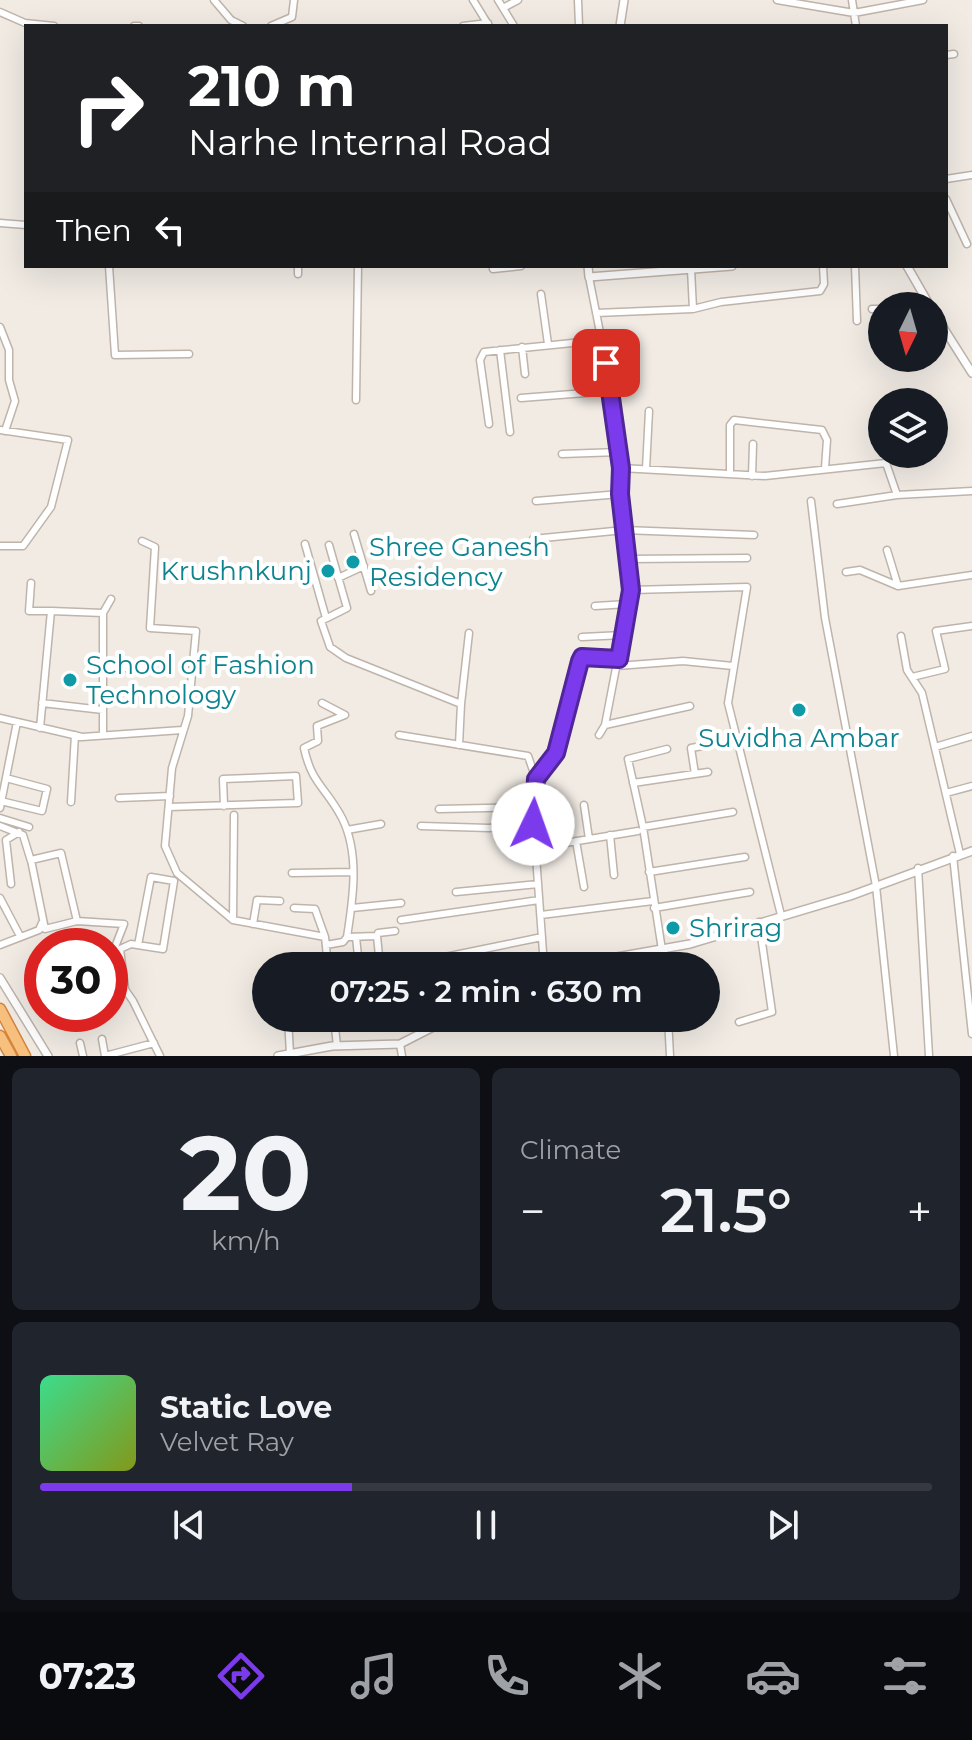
<!DOCTYPE html>
<meta charset="utf-8">
<style>
:root{--surface:#171b24;--page:#20242c;--text:#f1f3f6;--muted:#9ea1a6;--line:#363941;--accent:#7c3aed}
body{margin:0;font-family:Montserrat,sans-serif;background:var(--page);color:var(--text);height:100vh;display:flex;flex-direction:column;font-size:30px;white-space:nowrap}
*{box-sizing:border-box;margin:0}
p{font-size:26px;color:var(--muted)}
.icon{flex:none;width:44px;height:44px;fill:none;stroke:currentColor;stroke-width:2;stroke-linecap:round;stroke-linejoin:round}
.map{position:relative;height:1056px;overflow:hidden}
.details{display:flex;flex-direction:column;gap:12px;padding:12px;background:#0d0f14;flex:1}
.details>*{flex:none}
.banner{position:absolute;left:24px;top:24px;width:924px;height:244px;border-radius:0px;box-shadow:0 8px 32px #0002;background:#202124;color:#fff;overflow:hidden}
.needle{width:52px;rotate:185deg}
.buttons{position:absolute;left:868px;top:292px;display:grid;gap:16px}
.buttons a{display:grid;place-items:center;width:80px;height:80px;border-radius:50%;background:var(--surface);box-shadow:0 8px 32px #0002;font-size:40px}
.speed{position:absolute;left:24px;top:928px;display:flex;gap:16px;font-size:40px;font-weight:700;text-align:center}
.speed>*{display:grid;place-content:center;width:104px;height:104px;border-radius:50%;background:var(--surface);box-shadow:0 8px 32px #0002;line-height:1}
.speed .limit{border:12px solid #d22;background:#fff;color:#111}
.pin{position:absolute;display:grid;place-items:center;width:68px;height:68px;color:#fff;margin:-34px;border-radius:16px;box-shadow:0 4px 12px #0006}
.me{position:absolute;width:88px;margin:-44px;rotate:3deg;stroke-linejoin:round;filter:drop-shadow(0 0 6px #0008)}
.turn{display:flex;align-items:center;gap:28px;height:168px;padding:0 32px;font-size:36px}
.turn .icon{width:104px;height:104px;stroke-width:2.5}
.turn b{display:block;font-size:56px;line-height:68px}
.then{display:flex;align-items:center;height:76px;padding:0 32px;background:#0003;gap:16px;font-size:30px}
.big{font-size:60px;font-weight:600;line-height:1.1}
.details .card{flex:1;display:flex;flex-direction:column;justify-content:center;gap:12px;min-width:0;padding:0 28px;border-radius:12px;background:var(--page)}
.details .dial{align-items:center;gap:0}
.dial b{font-size:104px;line-height:1}
.song{display:flex;align-items:center;gap:24px}
.cover{width:96px;height:96px;border-radius:12px;background:linear-gradient(135deg,hsl(150 70% 55%),hsl(70 70% 35%))}
.played{height:8px;border-radius:4px;background:linear-gradient(90deg,var(--accent) 35%,var(--line) 35%)}
.keys{display:flex;justify-content:space-around;direction:ltr}
.heat{display:flex;justify-content:space-between;align-items:center;font-size:44px;direction:ltr}
.details .tiles{flex:1;display:grid;gap:12px;grid-template-columns:1fr 1fr}
.card:last-child{grid-column:span 2}
.trip{position:absolute;left:252px;top:952px;width:468px;height:80px;border-radius:40px;background:var(--surface);box-shadow:0 8px 32px #0002;font-weight:600;line-height:80px;text-align:center}
.menu{display:flex;height:128px;justify-content:space-around;align-items:center;background:#090b0e;color:var(--muted)}
.menu .icon{width:56px;height:56px}
.menu .current{color:var(--accent)}
.menu b{font-size:36px;color:var(--text)}
.map>svg:first-child{display:block}
.lines{fill:none;stroke-linecap:round;stroke-linejoin:round}
.minor-casing{stroke:#bfb4aa;stroke-width:9}
.tertiary-casing{stroke:#bfb4aa;stroke-width:10}
.trunk-casing{stroke:#d4853a;stroke-width:13}
.minor{stroke:#fff;stroke-width:6}
.tertiary{stroke:#fff;stroke-width:7}
.trunk{stroke:#f8c07f;stroke-width:10}
.route-casing{stroke:#51269a;stroke-width:20}
.route{stroke:#7c3aed;stroke-width:14}
.culture-dot{fill:#0f9aa8;stroke:#fff;stroke-width:3}
.labels{text-anchor:middle;stroke-width:8;stroke-linejoin:round;paint-order:stroke}
.culture-label{font-size:26px;fill:#0d838f;stroke:#fff;text-anchor:start}
</style>
<div class="map">
<svg width="972" height="1056" viewBox="0 0 972 1056">
<rect width="100%" height="100%" fill="#f1ebe4"/>
<g class="lines">
<defs>
<path id="minor" d="M214,0L231,20L243,26
M473,0L489,26
M498,0L514,26
M578,0L579,26
M777,0L854,13L923,0
M852,0L856,26
M503,8L518,0
M0,12L25,23L54,26
M134,26H139
M271,26L292,17L294,0
M463,26L488,23
M946,55L954,54
M946,179L972,175
M946,199L967,244
M0,223L26,225
M109,266L115,355L189,354
M855,266L857,321
M493,269L521,266
M691,269L693,309
M298,274V266
M589,277L610,383L631,590L605,725L599,735
M541,294L548,344
M872,309H882
M596,313L693,309L721,302L820,291L824,284L823,266
M0,327L9,350V380L15,401L5,431
M522,347L525,374
M500,350L510,432
M521,398L611,391
M356,400L358,266
M489,424L480,360L484,352L602,340
M0,430L68,440L51,507L23,546H0
M562,454L619,452
M621,468L765,476L886,463L897,495L972,491
M646,469L649,411
M730,474V425L734,420L822,430L827,440L825,468
M752,476L753,444
M536,501L620,494
M811,501L825,618L876,886L894,1056
M837,504L897,495
M354,534L371,591
M533,539L624,530L754,535
M142,541L155,547L150,628L196,631L188,716L172,768L165,846L177,873L233,920L325,937L328,966
M305,544L326,618
M329,545L347,608L321,621L330,647L346,658L461,704L459,745
M887,550L898,586
M627,559L747,558
M846,572L860,570L898,586L972,575
M338,578L364,566
M31,583L29,611H51L40,728
M631,590L747,587L728,703L781,915
M595,606L628,604
M51,611L103,613
M901,636L907,670L922,693L960,854
M582,637L623,635
M617,666L683,661L733,666
M103,668H148
M912,677L945,669L936,631L972,626
M42,703L103,710
M322,703L345,715L317,726L318,741L304,748C312,785 326,787 342,818C360,854 353,899 347,937L343,942L326,945
M461,704L469,633
M0,718L82,737L182,730
M605,725L690,706
M103,735V613L111,599
M399,735L528,756L536,779
M935,747L972,736
M695,774L691,748L708,745
M633,783L708,772
M946,793L972,786
M119,798L170,796
M1,801L42,811L47,789L6,778
M71,802L75,735
M584,805L589,839
M169,807L298,803L296,776L223,779L224,806
M0,808L17,722
M439,809L533,807
M0,818L29,827
M0,826L23,835L31,861
M421,826L489,828L533,824
M643,827L733,812
M347,830L381,824
M610,835L614,875
M576,841L584,887
M535,848L638,831
M61,853L77,921L45,929L31,860Z
M953,856L972,1034
M918,868L929,1056
M649,872L745,857
M292,873L353,872
M11,884L6,840L19,832
M456,892L538,884
M0,898L20,936
M294,908L315,909L325,937
M352,908L401,903
M654,908L750,892
M541,915L653,901
M233,920L234,815
M401,920L539,900
M77,921L124,924L110,960
M253,924L257,900L280,901
M377,936L378,933L395,931
M347,937L377,936L380,966
M356,937L359,966
M89,944L91,946
M0,945L39,930L42,923
M664,949L665,966
M662,950L643,827L628,759L667,749
M406,965L542,937
M544,966L533,815L536,779L556,753L582,657L619,659
M110,968L133,1001L160,1056
M125,988L120,949L131,944L163,949L174,881L151,877L138,945
M288,1018L290,1054
M334,1018L337,1046
M668,1018L670,1056
M739,1022L772,1012L759,922
M102,1039L105,1056L154,1043
M80,1043L83,1056
M400,1044L402,1056"/>
<path id="tertiary" d="M620,26L624,0
M588,266L589,277L732,266
M907,266L930,306
M934,313L972,373
M566,966L690,944L850,896L972,851
M0,978L48,1056
M278,1056L332,1046L400,1044L451,1018"/>
<path id="trunk" d="M0,1009L25,1056
M0,1036L11,1056"/>
</defs>
<!-- minor casing -->
<use href="#minor" class="minor-casing"/>
<!-- tertiary casing -->
<use href="#tertiary" class="tertiary-casing"/>
<!-- trunk casing -->
<use href="#trunk" class="trunk-casing"/>
<!-- minor -->
<use href="#minor" class="minor"/>
<!-- tertiary -->
<use href="#tertiary" class="tertiary"/>
<!-- trunk -->
<use href="#trunk" class="trunk"/>
</g>
<g class="lines">
<defs>
<path id="route" d="M533,824L536,779L556,753L580,661L582,657L619,659L631,590L620,494L621,468L606,363"/>
</defs>
<!-- route casing -->
<use href="#route" class="route-casing"/>
<!-- route -->
<use href="#route" class="route"/>
</g>
<!-- markers -->
<g class="culture-dot">
<circle cx="353" cy="562" r="8"/>
<circle cx="328" cy="571" r="8"/>
<circle cx="70" cy="680" r="8"/>
<circle cx="799" cy="710" r="8"/>
<circle cx="673" cy="928" r="8"/>
</g>
<g class="labels">
<!-- culture labels -->
<g class="culture-label">
<text x="369" y="556">Shree Ganesh<tspan x="369" dy="30">Residency</tspan></text>
<text x="312" y="580" text-anchor="end">Krushnkunj</text>
<text x="86" y="674">School of Fashion<tspan x="86" dy="30">Technology</tspan></text>
<text x="799" y="747" text-anchor="middle">Suvidha Ambar</text>
<text x="689" y="937">Shrirag</text>
</g>
</g>
</svg>
<div class="buttons">
<a><svg class="needle" viewBox="-14 -14 28 28"><path d="M0-13l5 13h-10z" fill="#e53935"/><path d="M0 13l5-13h-10z" fill="#9ea1a6"/></svg></a>
<a><svg class="icon" aria-label="layers" viewBox="0 0 24 24"><path d="M12 4l9 5-9 5-9-5zM3 14l9 5 9-5"/></svg></a>
</div>
<div class="speed"><div class="limit">30</div></div>
<div class="pin" style="left:606px;top:363px;background:#d93025"><svg class="icon" aria-label="arrive" viewBox="0 0 24 24"><path d="M6 21V4h12l-3 4 3 4H6"/></svg></div>
<svg class="me" style="left:533px;top:824px" viewBox="-20 -20 40 40"><circle r="19" fill="#fff"/><path d="M0-13L10 11 0 6-10 11z" fill="#7c3aed"/></svg>
<div class="trip">07:25 · 2 min · 630 m</div>
<div class="banner">
<div class="turn"><svg class="icon" aria-label="right" viewBox="0 0 24 24"><path d="M7 20v-9h11M14 6l5 5-5 5"/></svg><div><b>210 m</b>Narhe Internal Road</div></div>
<div class="then">Then<svg class="icon" aria-label="left" viewBox="0 0 24 24"><path d="M17 20v-9H6M10 6l-5 5 5 5"/></svg></div>
</div>
</div>
<section class="details">
<div class="tiles">
<div class="card dial"><b>20</b><p>km/h</p></div>
<div class="card"><p>Climate</p>
<div class="heat"><a>−</a><b class="big">21.5°</b><a>+</a></div>
</div>
<div class="card">
<div class="song"><i class="cover"></i><div><b>Static Love</b><p>Velvet Ray</p></div></div>
<div class="played"></div>
<div class="keys"><svg class="icon" aria-label="previous" viewBox="0 0 24 24"><path d="M18 5L8 12l10 7zM5 5v14"/></svg><svg class="icon" aria-label="pause" viewBox="0 0 24 24"><path d="M8 5v14M16 5v14"/></svg><svg class="icon" aria-label="next" viewBox="0 0 24 24"><path d="M6 5l10 7-10 7zM19 5v14"/></svg></div>
</div>
</div>
</section>
<nav class="menu">
<b>07:23</b>
<svg class="icon current" aria-label="directions" viewBox="0 0 24 24"><path d="M12 3l9 9-9 9-9-9zM9 14v-3h6M13 9l2 2-2 2"/></svg>
<svg class="icon" aria-label="music" viewBox="0 0 24 24"><path d="M9 18V5l10-2v13"/><circle cx="6" cy="18" r="3"/><circle cx="16" cy="16" r="3"/></svg>
<svg class="icon" aria-label="phone" viewBox="0 0 24 24"><path d="M5 4h4l2 5-3 2q2 4 5 5l2-3 5 2v4C11 20 4 13 5 4z"/></svg>
<svg class="icon" aria-label="climate" viewBox="0 0 24 24"><path d="M12 3v18M4 7l16 10M4 17L20 7"/></svg>
<svg class="icon" aria-label="car" viewBox="0 0 24 24"><path d="M5 17H2v-5l4-1 3-4h7l3 4 3 1v5h-3M9 17h6M6 11h13"/><circle cx="7" cy="17" r="2"/><circle cx="17" cy="17" r="2"/></svg>
<svg class="icon" aria-label="filters" viewBox="0 0 24 24"><path d="M4 7h16M4 17h16"/><circle cx="9" cy="7" r="2"/><circle cx="15" cy="17" r="2"/></svg>
</nav>
